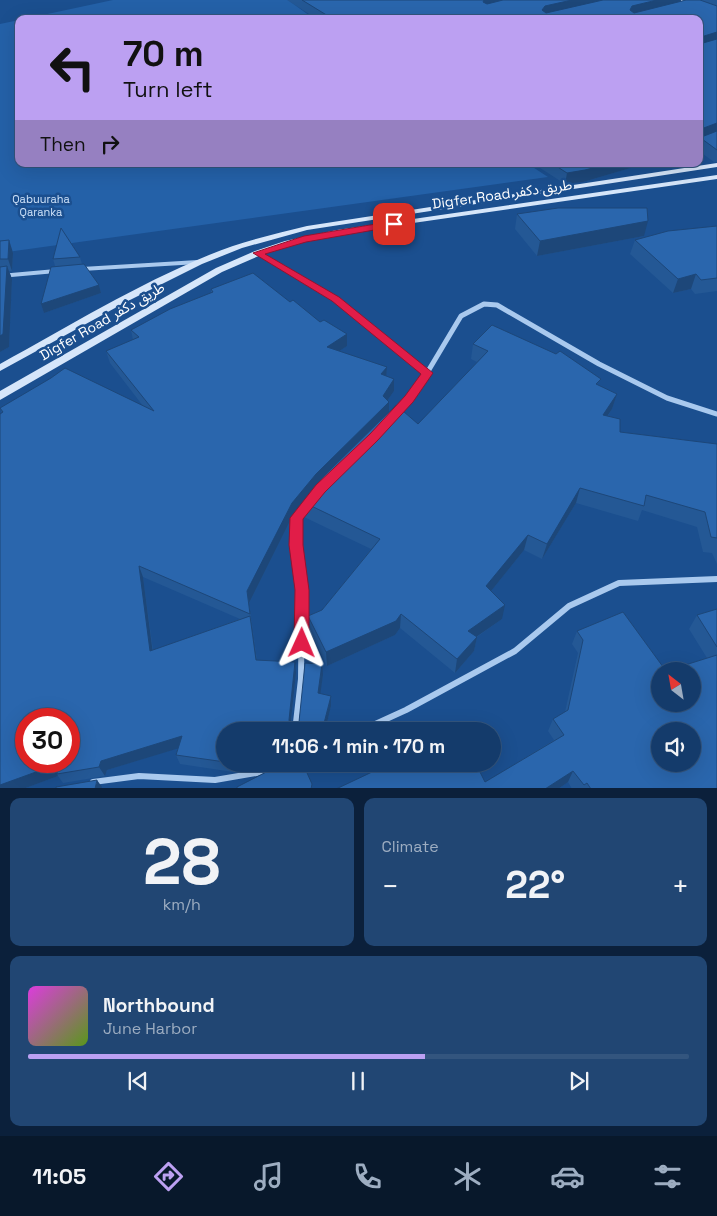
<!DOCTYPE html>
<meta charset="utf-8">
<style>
:root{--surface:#143b6b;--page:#214673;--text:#f1f3f6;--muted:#9dadc1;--line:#33557e;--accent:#bca0f2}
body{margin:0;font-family:"Space Grotesk","Noto Sans Arabic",sans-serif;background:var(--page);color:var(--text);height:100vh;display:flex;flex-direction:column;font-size:19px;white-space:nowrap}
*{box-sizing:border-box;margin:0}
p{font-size:16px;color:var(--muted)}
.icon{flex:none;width:28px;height:28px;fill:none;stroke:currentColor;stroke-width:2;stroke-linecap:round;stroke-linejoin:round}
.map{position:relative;height:788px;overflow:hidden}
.side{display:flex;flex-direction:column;gap:10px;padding:10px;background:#0b203b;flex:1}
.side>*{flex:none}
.guide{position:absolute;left:15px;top:15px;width:688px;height:152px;border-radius:10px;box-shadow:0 5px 20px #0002,0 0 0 1px var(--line);background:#bca0f2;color:#111;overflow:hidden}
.needle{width:32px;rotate:329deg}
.tools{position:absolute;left:651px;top:662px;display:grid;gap:10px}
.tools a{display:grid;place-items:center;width:50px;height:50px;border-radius:50%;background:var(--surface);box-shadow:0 5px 20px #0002,0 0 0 1px var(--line);font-size:25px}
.speed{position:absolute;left:15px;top:708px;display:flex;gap:10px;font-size:25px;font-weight:700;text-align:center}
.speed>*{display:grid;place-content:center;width:65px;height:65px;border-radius:50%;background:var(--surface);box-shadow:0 5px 20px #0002,0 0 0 1px var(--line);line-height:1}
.speed .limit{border:8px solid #d22;background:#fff;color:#111}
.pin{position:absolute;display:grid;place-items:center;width:42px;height:42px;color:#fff;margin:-21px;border-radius:10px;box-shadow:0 2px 8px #0006}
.me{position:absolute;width:55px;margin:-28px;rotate:1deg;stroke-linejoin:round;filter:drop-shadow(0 0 4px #0008)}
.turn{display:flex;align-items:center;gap:18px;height:105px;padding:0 25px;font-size:22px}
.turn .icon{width:65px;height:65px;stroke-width:2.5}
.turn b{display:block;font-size:35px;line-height:42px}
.then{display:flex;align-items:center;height:48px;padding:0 25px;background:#0003;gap:10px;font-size:19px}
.big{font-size:38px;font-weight:800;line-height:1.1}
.side .card{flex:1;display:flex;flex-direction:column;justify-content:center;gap:8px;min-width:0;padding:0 18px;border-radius:10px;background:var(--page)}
.side .dial{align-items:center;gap:0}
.dial b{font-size:65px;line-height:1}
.song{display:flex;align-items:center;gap:15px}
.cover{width:60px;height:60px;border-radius:8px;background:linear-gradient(135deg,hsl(300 70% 55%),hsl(90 70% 35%))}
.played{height:5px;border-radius:2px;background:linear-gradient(90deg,var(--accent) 60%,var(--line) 60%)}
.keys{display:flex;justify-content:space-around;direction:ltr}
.heat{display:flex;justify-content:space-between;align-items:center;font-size:28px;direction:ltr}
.side .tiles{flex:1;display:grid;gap:10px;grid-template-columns:1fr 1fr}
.card:last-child{grid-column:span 2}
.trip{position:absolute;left:216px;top:722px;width:285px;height:50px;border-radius:25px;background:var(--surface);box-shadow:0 5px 20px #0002,0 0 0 1px var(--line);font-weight:800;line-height:50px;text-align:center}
.dock{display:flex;height:80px;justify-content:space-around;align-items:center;background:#08182b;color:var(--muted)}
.dock .icon{width:35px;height:35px}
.dock .current{color:var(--accent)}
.dock b{font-size:22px;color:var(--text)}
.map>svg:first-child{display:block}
.green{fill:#2461a8}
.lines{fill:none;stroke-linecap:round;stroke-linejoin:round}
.street-far2{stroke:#a9c9ee;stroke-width:4}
.street-far1{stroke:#a9c9ee;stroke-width:5}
.street{stroke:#a9c9ee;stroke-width:6}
.secondary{fill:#d6e6fa;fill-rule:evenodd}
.wall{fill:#245895;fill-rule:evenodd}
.shaded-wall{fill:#1d4779}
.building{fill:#2a66ad;stroke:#1d4779;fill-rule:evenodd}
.route{fill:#e11d48;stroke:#92132f}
.labels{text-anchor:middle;stroke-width:5;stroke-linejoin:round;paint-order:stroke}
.far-park-label{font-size:11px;fill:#cfe3fa;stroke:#1b4f8f}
.street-label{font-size:14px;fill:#fff;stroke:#1b4f8f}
</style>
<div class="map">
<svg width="717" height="789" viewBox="0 0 717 789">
<rect width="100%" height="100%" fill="#1b4f8f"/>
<!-- green -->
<path class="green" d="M113,0H288L314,19H24Z
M19,20V164H528L548,177L0,253V24Z"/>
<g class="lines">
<!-- street-far2 -->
<path class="street-far2" d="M686,164L687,169
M258,253L322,291
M82,269L198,262
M0,276L56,271"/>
<!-- street-far1 -->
<path class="street-far1" d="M320,290L335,299L427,373
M397,412L427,373L461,316L484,304L497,305L599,364L667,398L717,414
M306,507L308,504"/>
<!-- street -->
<path class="street" d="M295,731L301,679L302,590L296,545L297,518L307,506
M360,731L406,710L515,651L569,606L619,583L717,579
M299,767L309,764
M93,782L139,776L215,780L268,771"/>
<!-- secondary -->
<path class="secondary" d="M677,0H685L717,11V15Z
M717,163V167L307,230L242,248L202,264L126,302L0,371V364C69,326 136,285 209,255C240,242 274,234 307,226Z
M717,175V179L337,234L290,245L261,255L222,272L0,400V391L216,268L255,251L285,241L337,230Z"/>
</g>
<!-- wall -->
<path class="wall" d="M287,0H681V1L686,0H717V162H714L699,151V19H317Z
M534,164H644L583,182L565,184Z
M517,214L644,236L537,256L515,229Z
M717,226V291L695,294L691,289L673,293L630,254L635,240Z
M9,240L13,253L12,271H9L12,279L9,347L0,352V241Z
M80,257L82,264L99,285L101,293L44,313L41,304L55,266L53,259Z
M211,289L347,346L339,351L387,367L386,376L394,391L387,401L389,412L418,424L477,362L471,359L473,344L599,386L617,394L612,409L608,416L620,432L717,444V564L712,553L703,552L697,527L642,510L638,521L576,503L542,559L524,550L491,591L502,619L477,637L474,651L455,673L400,628L395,635L327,666L309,630L308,616L322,610L371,549L304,517L303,503L293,515L249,603L257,660L296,673L291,725L294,726L299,722L323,675L320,693L331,706L325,731H225V764H303L312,784V789H237L263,774L262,767L233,772L180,764L176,755L178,748L107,770L105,776L63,783L58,776L23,789L2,413L0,408L143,406L110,363L106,351L133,340L131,330L211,293ZM143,577L240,619L153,650Z
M717,609V789H572L568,782L558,789H336L485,782L554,740L548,731L553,719L565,712L578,653L572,644L577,631L666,671L707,658L689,629L697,615Z"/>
<!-- shaded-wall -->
<path class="shaded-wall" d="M484,0H511L482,11Z
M572,0H612L541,19L542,10L545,6Z
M657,0H681L680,3L628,19L630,10L632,6Z
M717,32V39L699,46V40L701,37Z
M717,123V131L716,133L702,139L699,148V134L701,129Z
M608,164H644L583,182L565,184L567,173Z
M648,221L644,236L537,256L540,241Z
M9,240L13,253L12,271L8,259Z
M7,266L12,279L9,347L0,352V336Z
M696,274L691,289L673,293L678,279Z
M99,285L101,293L44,313L41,304Z
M347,334V346L327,359V347Z
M387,367L386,379L381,374Z
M394,379V391L382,408L383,396Z
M617,394L612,409L598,430L603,415Z
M389,402V414L317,486L293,515L249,603L252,625L247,591L292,503L316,474Z
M580,488L576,503L542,559L547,544Z
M528,535L524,550L483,601L486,586Z
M139,566L143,577L154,662L150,651Z
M505,605L502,619L466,644L468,631Z
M401,614L400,628L395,635L327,666L326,652Z
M250,616L252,627L258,671L256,660Z
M477,637L474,651L455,673L457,659Z
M295,662L296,673L290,730L289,720Z
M322,664L323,675L319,703L318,693Z
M331,696V706L325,731H322Z
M182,736L186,746L107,770L105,776L99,767L101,761Z
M58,764L57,774L58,776L23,789H0V785Z
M573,771L568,782L558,789H545Z
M97,780L102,787L101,789H95Z"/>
<!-- building -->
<path class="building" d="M302,0H484L483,2L487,4L503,0H572L545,6L542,10L546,13L603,0H657L632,6L630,10L634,13L686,0H700L717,6V32L701,37L699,40V19H333Z
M717,39V123L701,129L699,134L704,136L717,131V150L702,139L699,140V41L703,43Z
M553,164H608L585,170L567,173Z
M558,208H647L648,221L540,241L517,214Z
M717,226V278L701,280L696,274L678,279L635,240L668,231Z
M61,228L80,257L53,259Z
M9,240L8,259H0V241Z
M84,264L99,285L41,304L51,267Z
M7,266L3,334L0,336V267Z
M253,273L290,302L293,300L320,322L324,320L347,334L327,347L387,367L381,374L394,379L383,396L389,402L316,474L292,503L247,591L250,614L139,566L150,651L250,616L256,660L295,662L289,720L290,725L294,726L299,722L305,663L322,664L318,693L331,696L322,731H294L288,730V731H225V762L176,755L182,736L101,761L99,767L57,774L58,764L0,785V414L3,412L0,408L51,378L65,368L154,411L106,351L139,337L131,330L170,309L213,292L211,289ZM26,719H69V761H26Z
M492,325L556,354L560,351L601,379L596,384L617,394L603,415L620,419V432L717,444V538L711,537L705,512L646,495L644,506L580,488L547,544L528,535L486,586L505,605L468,631L477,637L457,659L401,614L396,621L326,652L308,616L322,610L380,539L303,502L323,477L396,405L418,424L488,351L473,344Z
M717,609V647L697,615Z
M623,612L666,671L717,655V789H591L587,783L584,785L573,771L545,789H336L389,764H476L485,782L564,735L553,719L568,710L583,640L577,631ZM660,671H692V704H660ZM660,731H692V764H660Z
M270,764H303L312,784L311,789H237V787L276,767L262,765Z
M97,780L95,789H56V787Z"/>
<!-- route -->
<path class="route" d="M394,221L398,224L397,226L306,242L265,254L339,297L433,373L413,402L378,440L325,492L303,519V545L309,590V643L307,648L302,650L296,648L294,643L295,590L289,545L290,518L316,485L370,434L405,396L421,374L332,301L253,253L304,236Z"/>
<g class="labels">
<!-- far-park labels -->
<g class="far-park-label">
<text x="41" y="203">Qabuuraha<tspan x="41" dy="13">Qaranka</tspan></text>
</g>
<!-- street labels -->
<g class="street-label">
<text transform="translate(502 194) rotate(-8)" y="5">Digfer Road طريق دكفر</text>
<text transform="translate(102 321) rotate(-30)" y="5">Digfer Road طريق دكفر</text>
</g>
</g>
</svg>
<div class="tools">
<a><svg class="needle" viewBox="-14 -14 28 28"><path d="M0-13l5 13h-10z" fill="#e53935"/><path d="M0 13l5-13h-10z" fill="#9dadc1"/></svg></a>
<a><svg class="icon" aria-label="sound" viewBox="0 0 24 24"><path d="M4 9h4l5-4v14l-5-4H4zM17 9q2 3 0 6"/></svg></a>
</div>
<div class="speed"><div class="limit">30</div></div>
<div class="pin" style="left:394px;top:224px;background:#d93025"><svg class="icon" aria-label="arrive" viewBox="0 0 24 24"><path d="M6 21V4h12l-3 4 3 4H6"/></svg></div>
<svg class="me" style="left:302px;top:643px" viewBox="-20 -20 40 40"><path d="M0-17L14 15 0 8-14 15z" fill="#e11d48" stroke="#fff" stroke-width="4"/></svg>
<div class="trip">11:06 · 1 min · 170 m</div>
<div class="guide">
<div class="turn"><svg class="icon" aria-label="left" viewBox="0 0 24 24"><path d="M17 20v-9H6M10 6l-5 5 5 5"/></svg><div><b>70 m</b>Turn left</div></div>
<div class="then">Then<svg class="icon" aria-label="right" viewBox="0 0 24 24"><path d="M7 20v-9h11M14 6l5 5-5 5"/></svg></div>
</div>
</div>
<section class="side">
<div class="tiles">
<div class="card dial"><b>28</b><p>km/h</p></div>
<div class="card"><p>Climate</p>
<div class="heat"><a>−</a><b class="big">22°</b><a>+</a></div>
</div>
<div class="card">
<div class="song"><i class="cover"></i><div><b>Northbound</b><p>June Harbor</p></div></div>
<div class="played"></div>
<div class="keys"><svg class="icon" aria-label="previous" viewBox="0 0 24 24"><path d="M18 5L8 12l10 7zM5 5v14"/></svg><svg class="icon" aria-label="pause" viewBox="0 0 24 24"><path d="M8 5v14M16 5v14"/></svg><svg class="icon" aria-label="next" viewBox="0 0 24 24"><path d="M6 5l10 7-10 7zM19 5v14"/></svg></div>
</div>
</div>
</section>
<nav class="dock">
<b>11:05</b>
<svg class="icon current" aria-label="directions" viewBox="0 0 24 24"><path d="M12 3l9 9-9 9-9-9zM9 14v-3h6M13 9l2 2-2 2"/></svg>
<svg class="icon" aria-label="music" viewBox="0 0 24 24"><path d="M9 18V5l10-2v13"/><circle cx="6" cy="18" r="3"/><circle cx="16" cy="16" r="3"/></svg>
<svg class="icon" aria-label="phone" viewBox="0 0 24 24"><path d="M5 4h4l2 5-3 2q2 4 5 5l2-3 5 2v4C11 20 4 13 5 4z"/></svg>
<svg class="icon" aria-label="climate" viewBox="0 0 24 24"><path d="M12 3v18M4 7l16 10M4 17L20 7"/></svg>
<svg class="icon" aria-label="car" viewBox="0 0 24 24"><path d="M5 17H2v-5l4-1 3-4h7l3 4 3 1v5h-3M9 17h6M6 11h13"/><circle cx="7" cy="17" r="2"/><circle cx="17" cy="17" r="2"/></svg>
<svg class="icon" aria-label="filters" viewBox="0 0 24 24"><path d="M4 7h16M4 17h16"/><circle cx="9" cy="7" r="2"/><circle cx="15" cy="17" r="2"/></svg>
</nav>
